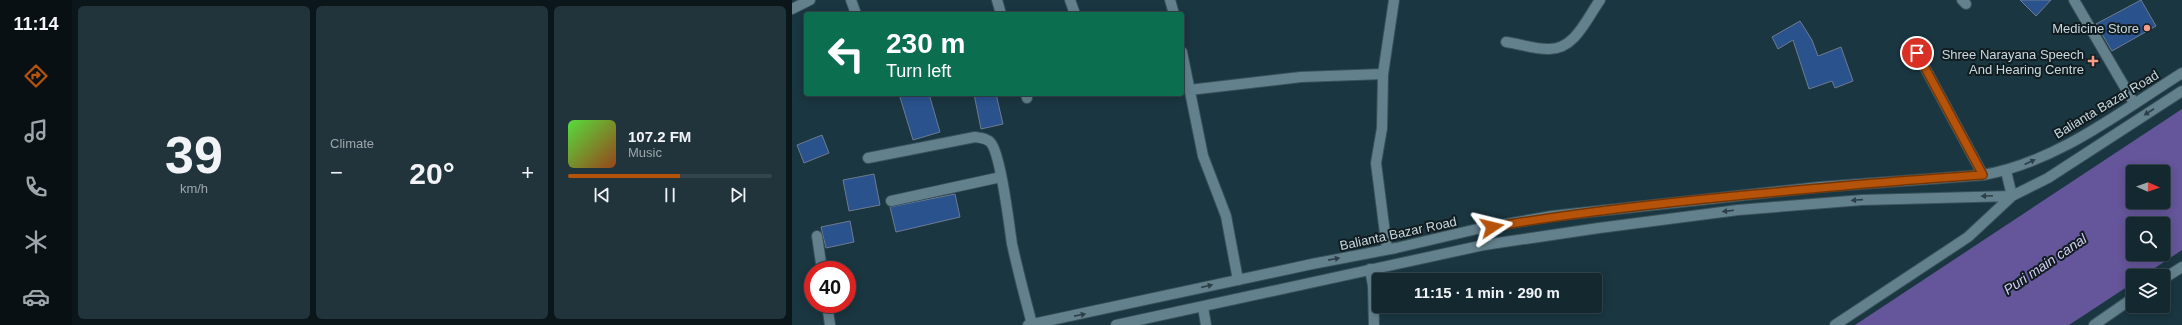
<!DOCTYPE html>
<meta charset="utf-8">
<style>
:root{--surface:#142830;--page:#21343c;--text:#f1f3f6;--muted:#9da6ab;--line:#33444c;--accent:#b45309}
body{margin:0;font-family:Helvetica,sans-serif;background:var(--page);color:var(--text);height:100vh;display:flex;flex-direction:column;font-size:15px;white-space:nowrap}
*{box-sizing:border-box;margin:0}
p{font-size:13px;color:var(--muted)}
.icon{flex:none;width:22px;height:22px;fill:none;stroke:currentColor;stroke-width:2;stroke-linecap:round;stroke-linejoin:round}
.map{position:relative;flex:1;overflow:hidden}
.sheet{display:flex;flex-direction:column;gap:6px;padding:6px;background:#0b161a;width:720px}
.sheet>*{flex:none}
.top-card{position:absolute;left:12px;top:12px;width:380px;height:84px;border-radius:4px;box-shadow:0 2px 10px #0003,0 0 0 1px var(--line);background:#0b6e4f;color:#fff;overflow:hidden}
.needle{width:26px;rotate:92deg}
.controls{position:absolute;left:1334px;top:165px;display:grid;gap:8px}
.controls a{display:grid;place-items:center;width:44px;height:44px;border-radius:4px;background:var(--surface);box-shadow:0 2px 10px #0003,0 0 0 1px var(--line);font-size:20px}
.speed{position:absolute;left:12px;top:261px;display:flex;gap:8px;font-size:20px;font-weight:700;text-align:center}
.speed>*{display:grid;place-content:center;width:52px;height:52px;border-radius:50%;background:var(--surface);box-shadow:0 2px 10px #0003,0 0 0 1px var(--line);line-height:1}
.speed .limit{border:6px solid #d22;background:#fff;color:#111}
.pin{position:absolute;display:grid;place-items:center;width:34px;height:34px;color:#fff;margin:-17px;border:2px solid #fff;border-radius:50%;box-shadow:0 1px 4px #0007}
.me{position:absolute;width:44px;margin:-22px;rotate:80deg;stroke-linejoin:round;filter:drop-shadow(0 0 3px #0008)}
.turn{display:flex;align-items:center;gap:14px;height:84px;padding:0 16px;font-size:18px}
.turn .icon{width:52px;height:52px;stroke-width:2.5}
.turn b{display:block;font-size:28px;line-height:34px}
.big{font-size:30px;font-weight:700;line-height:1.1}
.sheet .tile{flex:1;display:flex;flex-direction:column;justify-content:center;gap:6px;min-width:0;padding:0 14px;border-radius:6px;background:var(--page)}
.sheet .dial{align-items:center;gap:0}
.dial b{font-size:52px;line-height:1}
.song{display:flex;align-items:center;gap:12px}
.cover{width:48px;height:48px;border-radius:6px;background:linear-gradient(135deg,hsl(110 70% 55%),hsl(20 70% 35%))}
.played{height:4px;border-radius:2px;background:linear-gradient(90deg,var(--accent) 55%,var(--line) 55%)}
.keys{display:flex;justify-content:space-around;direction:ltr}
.heat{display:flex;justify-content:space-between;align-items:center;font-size:22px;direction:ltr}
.sheet .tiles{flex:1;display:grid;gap:6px;grid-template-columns:repeat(3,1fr)}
.trip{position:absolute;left:580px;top:273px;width:230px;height:40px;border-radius:4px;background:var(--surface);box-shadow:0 2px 10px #0003,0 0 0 1px var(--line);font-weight:700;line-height:40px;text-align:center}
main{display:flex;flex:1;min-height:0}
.tabs{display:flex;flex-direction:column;width:72px;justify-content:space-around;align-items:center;background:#081013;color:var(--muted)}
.tabs .icon{width:28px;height:28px}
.tabs .current{color:var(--accent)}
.tabs b{font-size:18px;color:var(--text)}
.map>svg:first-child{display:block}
.water{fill:#65559a;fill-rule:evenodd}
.building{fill:#2a528d;stroke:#6c7b91}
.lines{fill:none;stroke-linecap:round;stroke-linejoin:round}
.street-casing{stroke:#39515a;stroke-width:12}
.secondary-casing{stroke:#39515a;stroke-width:12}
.street{stroke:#63818d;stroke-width:10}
.secondary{stroke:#63818d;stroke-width:10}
.oneway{fill:#2d3f46}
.route-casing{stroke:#753606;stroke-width:10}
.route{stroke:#b45309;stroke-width:7}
.poi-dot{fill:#f49e88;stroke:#101c20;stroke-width:1.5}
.labels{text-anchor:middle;stroke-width:4;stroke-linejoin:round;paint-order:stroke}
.poi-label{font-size:13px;fill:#c8d8de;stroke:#101c20;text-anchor:end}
.street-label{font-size:13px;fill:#c8d8de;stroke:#101c20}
.water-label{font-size:14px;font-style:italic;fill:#d2ccf4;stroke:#101c20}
</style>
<main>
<nav class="tabs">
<b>11:14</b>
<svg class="icon current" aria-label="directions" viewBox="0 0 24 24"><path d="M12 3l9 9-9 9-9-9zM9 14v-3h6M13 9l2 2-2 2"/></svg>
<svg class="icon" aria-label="music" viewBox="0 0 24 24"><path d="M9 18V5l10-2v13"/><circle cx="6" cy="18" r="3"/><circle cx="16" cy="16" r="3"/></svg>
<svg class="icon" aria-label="phone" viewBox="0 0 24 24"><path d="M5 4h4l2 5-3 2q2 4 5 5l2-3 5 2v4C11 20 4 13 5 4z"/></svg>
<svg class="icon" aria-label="climate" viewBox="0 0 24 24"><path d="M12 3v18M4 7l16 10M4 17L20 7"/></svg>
<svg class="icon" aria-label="car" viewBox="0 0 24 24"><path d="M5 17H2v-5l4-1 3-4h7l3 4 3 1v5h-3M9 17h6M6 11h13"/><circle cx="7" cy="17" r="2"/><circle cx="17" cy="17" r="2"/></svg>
</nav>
<section class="sheet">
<div class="tiles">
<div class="tile dial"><b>39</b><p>km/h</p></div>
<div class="tile"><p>Climate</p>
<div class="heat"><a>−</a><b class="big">20°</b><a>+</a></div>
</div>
<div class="tile">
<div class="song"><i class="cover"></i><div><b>107.2 FM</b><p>Music</p></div></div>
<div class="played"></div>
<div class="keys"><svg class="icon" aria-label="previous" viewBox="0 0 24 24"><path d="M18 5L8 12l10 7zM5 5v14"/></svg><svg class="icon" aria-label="pause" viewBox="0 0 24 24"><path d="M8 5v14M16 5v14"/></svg><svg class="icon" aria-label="next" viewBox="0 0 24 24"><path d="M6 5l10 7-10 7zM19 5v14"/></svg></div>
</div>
</div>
</section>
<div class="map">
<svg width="1390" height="325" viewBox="0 0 1390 325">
<rect width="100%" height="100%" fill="#1a3640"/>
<!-- water -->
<path class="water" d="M1390,109V250L1351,276H1341V283L1277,325H1063ZM1341,172H1371V202H1341ZM1341,224H1371V254H1341Z"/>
<!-- building -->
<path class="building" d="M1228,0H1259L1244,16Z
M1349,0L1364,26L1320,51L1304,24Z
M1008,21L1020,40L1026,56L1049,47L1061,81L1043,88L1040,81L1017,89L1001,40L986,49L980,37Z
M107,94H137L148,132L121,140Z
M182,94H204L211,124L189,129Z
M30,135L37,153L12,163L5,145Z
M82,174L88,205L57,211L51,180Z
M163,194L168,217L104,232L98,207Z
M58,221L62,242L34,248L29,227Z"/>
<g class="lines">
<defs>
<path id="street" d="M59,0L64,14
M205,0L209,14
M278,0L283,14
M378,0L382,14
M1170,0L1174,4
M1282,0L1342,103
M714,42C728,44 742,49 756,49C783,50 795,18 808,0
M390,52L411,156L434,216L446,280
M1125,53L1191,175
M397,90L509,77L591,74
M234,94L235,98
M76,158L183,137C189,138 195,138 199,143C209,156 217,224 220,244C226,271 233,298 240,324
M99,201L209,177
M25,236L30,270
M595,249L584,163L590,128L591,74L602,0
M578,269L581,286L582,325
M35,304L38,325
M411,307L414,325"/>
<path id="secondary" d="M0,9L18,0
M1371,279L1390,267
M236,325L520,264L604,248L685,229L760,216L1028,187L1191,175C1265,162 1328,112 1390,73
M324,325L692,245L807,228L946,210L1070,200L1220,196L1256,178L1390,91
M1043,325L1176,237L1220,196L1214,171
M1302,325L1341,298"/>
</defs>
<!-- street casing -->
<use href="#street" class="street-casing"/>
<!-- secondary casing -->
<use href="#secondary" class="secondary-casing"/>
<!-- street -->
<use href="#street" class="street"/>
<!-- secondary -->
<use href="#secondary" class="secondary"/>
</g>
<!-- one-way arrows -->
<defs><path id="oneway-solid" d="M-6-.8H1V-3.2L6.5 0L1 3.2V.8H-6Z"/></defs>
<g class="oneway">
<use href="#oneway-solid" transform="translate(1357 112) rotate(147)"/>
<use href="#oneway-solid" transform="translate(1238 162) rotate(-25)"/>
<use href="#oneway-solid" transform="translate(1195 196) rotate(178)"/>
<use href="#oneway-solid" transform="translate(1065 200) rotate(176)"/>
<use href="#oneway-solid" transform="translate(936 211) rotate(173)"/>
<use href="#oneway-solid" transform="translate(542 259) rotate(-11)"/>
<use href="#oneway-solid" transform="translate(415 286) rotate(-13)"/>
<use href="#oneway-solid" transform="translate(288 315) rotate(-11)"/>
</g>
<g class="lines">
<defs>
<path id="route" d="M700,227C780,213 862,204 943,196C1026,188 1108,180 1191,175L1125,53"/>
</defs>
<!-- route casing -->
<use href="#route" class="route-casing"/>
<!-- route -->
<use href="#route" class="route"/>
</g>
<!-- markers -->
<g class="poi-dot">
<circle cx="1355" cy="28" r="4"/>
<path d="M1299 55h4v4h4v4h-4v4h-4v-4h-4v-4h4z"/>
</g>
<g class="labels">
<!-- poi labels -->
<g class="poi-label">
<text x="1347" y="33">Medicine Store</text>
<text x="1292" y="59">Shree Narayana Speech<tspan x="1292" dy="15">And Hearing Centre</tspan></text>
</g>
<!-- street labels -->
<g class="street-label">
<text transform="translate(1314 104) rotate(-31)" y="5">Balianta Bazar Road</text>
<text transform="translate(606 233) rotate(-12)" y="5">Balianta Bazar Road</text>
</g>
<!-- water labels -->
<g class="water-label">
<text transform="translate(1253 264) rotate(-34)" y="5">Puri main canal</text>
</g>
</g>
</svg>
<div class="controls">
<a><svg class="needle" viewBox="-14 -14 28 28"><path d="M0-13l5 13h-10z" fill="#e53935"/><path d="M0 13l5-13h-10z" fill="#9da6ab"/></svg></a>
<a><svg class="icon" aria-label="search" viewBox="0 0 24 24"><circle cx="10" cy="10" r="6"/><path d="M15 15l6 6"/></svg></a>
<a><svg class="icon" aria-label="layers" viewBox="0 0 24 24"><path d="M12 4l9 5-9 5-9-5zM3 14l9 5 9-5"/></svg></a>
</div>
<div class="speed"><div class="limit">40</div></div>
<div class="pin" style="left:1125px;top:53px;background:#d93025"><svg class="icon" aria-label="arrive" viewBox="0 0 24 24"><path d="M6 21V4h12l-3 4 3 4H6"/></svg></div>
<svg class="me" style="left:700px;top:227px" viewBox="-20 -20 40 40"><path d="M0-17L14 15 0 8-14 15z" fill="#b45309" stroke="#fff" stroke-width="4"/></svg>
<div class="trip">11:15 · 1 min · 290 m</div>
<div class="top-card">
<div class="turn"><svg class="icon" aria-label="left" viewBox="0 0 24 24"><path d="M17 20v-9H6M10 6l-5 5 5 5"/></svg><div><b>230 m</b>Turn left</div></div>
</div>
</div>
</main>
